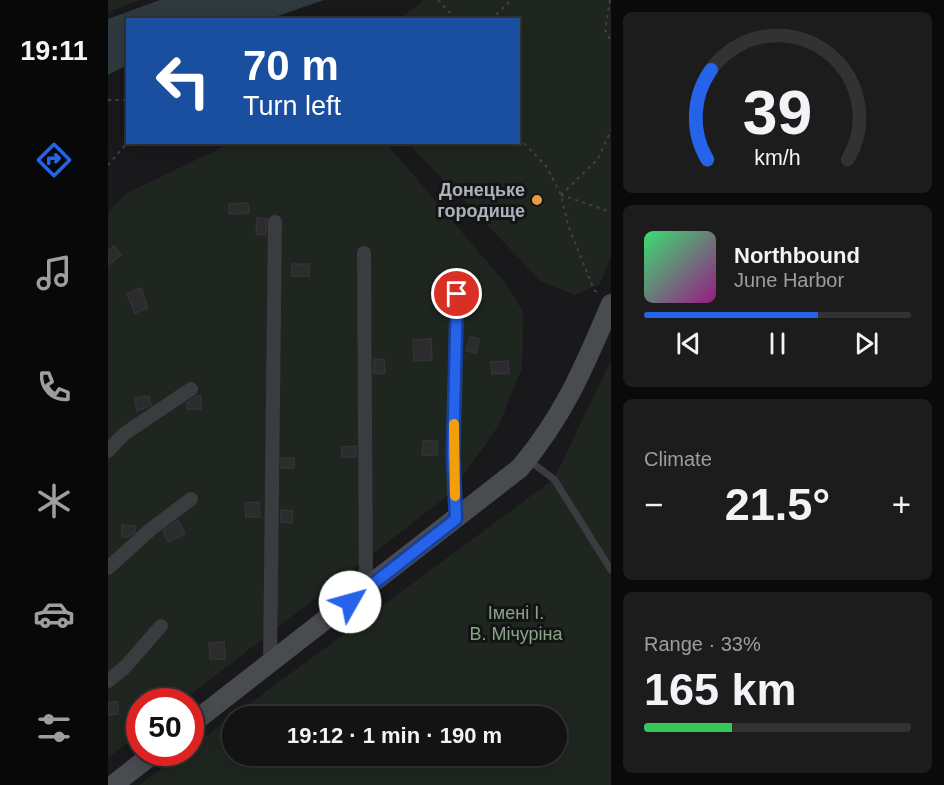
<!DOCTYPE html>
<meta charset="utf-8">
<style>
:root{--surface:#131314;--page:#1c1c1d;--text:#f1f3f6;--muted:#9d9ea0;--line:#323234;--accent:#2563eb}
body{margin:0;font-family:Arial,sans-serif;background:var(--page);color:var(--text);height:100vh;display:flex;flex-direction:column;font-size:22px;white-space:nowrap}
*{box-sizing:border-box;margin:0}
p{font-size:20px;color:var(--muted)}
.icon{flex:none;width:33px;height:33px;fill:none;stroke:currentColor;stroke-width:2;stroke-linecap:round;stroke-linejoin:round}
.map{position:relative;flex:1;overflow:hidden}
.panel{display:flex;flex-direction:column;gap:12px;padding:12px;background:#0a0a0b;width:333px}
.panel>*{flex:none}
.hud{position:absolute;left:18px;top:18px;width:394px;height:126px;border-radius:0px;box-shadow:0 3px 15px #0003,0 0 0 2px var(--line);background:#1a4fa0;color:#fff;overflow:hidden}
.speed{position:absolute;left:18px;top:688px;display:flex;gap:12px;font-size:30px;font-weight:700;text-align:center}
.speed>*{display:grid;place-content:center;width:78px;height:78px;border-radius:50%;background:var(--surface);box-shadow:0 3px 15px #0003,0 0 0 2px var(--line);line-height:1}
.speed .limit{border:9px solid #d22;background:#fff;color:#111}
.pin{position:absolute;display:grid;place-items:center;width:51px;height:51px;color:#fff;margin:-26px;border:3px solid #fff;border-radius:50%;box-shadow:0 2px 6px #0007}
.me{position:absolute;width:66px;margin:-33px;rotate:52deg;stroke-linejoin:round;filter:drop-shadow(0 0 4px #0008)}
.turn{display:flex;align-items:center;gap:21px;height:126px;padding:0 18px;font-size:27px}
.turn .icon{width:78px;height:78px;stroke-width:2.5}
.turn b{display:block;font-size:42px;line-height:51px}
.big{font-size:45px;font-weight:800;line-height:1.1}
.panel .card{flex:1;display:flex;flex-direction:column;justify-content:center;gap:9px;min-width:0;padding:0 21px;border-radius:9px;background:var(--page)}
.panel .dial{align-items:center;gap:0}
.dial svg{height:156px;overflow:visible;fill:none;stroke:var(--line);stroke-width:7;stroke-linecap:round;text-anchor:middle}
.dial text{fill:var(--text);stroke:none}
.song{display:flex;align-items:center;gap:18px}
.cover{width:72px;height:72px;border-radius:9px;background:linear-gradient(135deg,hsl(140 70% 55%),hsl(310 70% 35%))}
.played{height:6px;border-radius:3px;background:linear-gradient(90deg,var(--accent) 65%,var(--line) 65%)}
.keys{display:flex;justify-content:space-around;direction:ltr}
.heat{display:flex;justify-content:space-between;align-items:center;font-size:33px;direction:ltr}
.charge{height:9px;border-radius:4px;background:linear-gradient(90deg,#34c759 33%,var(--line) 0)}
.trip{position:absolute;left:114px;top:706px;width:345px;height:60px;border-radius:30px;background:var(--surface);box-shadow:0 3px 15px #0003,0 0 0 2px var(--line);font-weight:800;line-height:60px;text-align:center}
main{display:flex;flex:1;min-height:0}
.tab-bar{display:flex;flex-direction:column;width:108px;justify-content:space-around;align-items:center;background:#080808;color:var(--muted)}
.tab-bar .icon{width:42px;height:42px}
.tab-bar .on{color:var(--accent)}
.tab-bar b{font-size:27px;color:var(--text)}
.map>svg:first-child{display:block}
.green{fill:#1f261f;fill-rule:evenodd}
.water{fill:#2f3a3e}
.building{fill:#2c2c2f;stroke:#333337;stroke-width:1.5}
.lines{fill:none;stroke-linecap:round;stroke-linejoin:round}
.path{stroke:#404347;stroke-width:2;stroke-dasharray:3 4.5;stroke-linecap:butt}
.lane{stroke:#3a3c40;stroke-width:7}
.street{stroke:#3a3c40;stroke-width:14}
.secondary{stroke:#484b50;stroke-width:20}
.route-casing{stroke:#184099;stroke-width:15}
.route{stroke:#2563eb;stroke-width:10}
.slow{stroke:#f59e0b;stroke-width:10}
.poi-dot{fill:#e99943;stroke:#141416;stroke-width:2}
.labels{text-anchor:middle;stroke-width:6;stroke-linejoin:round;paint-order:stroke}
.poi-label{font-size:18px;font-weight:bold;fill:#acb2ba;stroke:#141416;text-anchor:end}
.park-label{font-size:18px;fill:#87a484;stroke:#141416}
</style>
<main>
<nav class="tab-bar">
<b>19:11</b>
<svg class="icon on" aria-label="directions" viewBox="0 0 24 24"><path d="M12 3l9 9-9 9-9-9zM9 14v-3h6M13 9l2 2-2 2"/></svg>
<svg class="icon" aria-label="music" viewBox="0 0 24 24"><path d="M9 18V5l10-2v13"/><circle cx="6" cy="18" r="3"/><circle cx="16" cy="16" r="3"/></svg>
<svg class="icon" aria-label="phone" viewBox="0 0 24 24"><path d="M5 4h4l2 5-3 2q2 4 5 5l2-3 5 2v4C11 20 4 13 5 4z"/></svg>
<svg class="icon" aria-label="climate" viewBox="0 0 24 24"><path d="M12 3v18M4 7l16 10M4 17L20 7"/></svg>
<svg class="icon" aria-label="car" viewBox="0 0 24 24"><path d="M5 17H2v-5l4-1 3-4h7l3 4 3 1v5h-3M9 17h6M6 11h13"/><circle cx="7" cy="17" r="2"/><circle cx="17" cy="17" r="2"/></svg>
<svg class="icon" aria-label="filters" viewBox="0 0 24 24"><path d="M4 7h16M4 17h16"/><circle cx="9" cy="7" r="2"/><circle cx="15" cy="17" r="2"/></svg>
</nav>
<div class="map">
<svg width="503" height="785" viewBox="0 0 503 785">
<rect width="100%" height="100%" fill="#19191b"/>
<!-- green -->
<path class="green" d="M0,0H31L0,12Z
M316,0H503V257L492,284L467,295L433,281L300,143L411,142V20L292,19Z
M123,143H278L398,284L415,312L414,368L391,425L342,494L73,702H32L31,734L0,758V213L17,194Z
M503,360V785H31L75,753H82L83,747L446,479ZM124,717H448V756H124Z"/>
<!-- water -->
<path class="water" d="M52,0H216L161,19L20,20L19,65L0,75V19Z"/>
<!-- building -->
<path class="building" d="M140,203L141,213L121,214V204Z
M149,218L159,219L158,235L148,234Z
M6,246L13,255L0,265V251Z
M184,264H201V276H184Z
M33,288L40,308L27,313L19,294Z
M362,337L371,339L368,353L358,351Z
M323,339L324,360L306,361L305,340Z
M276,359L277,373L266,374V360Z
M400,361L401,373L384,374L383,362Z
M41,396L43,405L29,411L27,398Z
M88,396H93V409H79V403Z
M315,441H329V455H314Z
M248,446V457H234V447Z
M173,458H186V468H173Z
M151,502L152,517H138L137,503Z
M173,510L185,511L184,523L173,522Z
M70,520L77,534L60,542L55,531Z
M14,525L27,526V532L20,537H14Z
M116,642L117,659H102L101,643Z
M0,702H10V714L0,715Z"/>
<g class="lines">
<!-- path -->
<path class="path" d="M330,0L349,20
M502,0L497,30L503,41
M383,20L403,0
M0,100H20
M411,138L438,166L453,195L460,225L486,290L492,294
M0,165L20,142
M453,195L490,159L503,130
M453,195L503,212"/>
<!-- lane -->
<path class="lane" d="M420,460L446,479L503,570"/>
<!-- street -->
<path class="street" d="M256,253L258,589
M0,451L16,434L83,389
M348,519L345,455L349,294
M0,568L42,530L83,499
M162,663L167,222
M0,681L17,667L53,626"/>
<!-- secondary -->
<path class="secondary" d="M82,725L412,468C457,414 476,367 503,304
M5,785L46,753"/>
</g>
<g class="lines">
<defs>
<path id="route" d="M242,602L348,519L345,455L349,294"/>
</defs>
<!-- route casing -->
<use href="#route" class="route-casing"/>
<!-- route -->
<use href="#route" class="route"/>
<!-- slow -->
<path class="slow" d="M346,424L347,496"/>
</g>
<!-- markers -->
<circle class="poi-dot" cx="429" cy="200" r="6"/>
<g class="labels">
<!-- poi labels -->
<g class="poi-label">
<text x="417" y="196">Донецьке<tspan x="417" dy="21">городище</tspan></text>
</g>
<!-- park labels -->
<g class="park-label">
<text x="408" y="619">Імені І.<tspan x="408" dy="21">В. Мічуріна</tspan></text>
</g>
</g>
</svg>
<div class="speed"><div class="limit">50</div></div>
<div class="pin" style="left:349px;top:294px;background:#d93025"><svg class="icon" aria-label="arrive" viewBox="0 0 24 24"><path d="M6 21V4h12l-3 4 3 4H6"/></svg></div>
<svg class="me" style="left:242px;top:602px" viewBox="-20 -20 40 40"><circle r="19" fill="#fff"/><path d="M0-13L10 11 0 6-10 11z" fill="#2563eb"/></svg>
<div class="trip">19:12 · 1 min · 190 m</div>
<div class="hud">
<div class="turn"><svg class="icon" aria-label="left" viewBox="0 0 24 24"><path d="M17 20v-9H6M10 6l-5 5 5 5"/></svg><div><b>70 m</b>Turn left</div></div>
</div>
</div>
<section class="panel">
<div class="card dial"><svg viewBox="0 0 100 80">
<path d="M14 69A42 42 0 1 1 86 69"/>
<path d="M14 69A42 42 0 0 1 16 23" stroke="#2563eb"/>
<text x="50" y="56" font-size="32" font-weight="700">39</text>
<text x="50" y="72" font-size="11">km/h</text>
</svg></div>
<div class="card">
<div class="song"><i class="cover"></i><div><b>Northbound</b><p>June Harbor</p></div></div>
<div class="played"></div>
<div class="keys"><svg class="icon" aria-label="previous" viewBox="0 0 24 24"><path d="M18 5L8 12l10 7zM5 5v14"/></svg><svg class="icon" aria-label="pause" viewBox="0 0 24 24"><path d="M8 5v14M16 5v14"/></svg><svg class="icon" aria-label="next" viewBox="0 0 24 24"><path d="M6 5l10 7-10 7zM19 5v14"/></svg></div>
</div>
<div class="card"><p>Climate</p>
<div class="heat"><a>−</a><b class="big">21.5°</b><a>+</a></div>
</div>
<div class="card"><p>Range · 33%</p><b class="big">165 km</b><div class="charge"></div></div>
</section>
</main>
